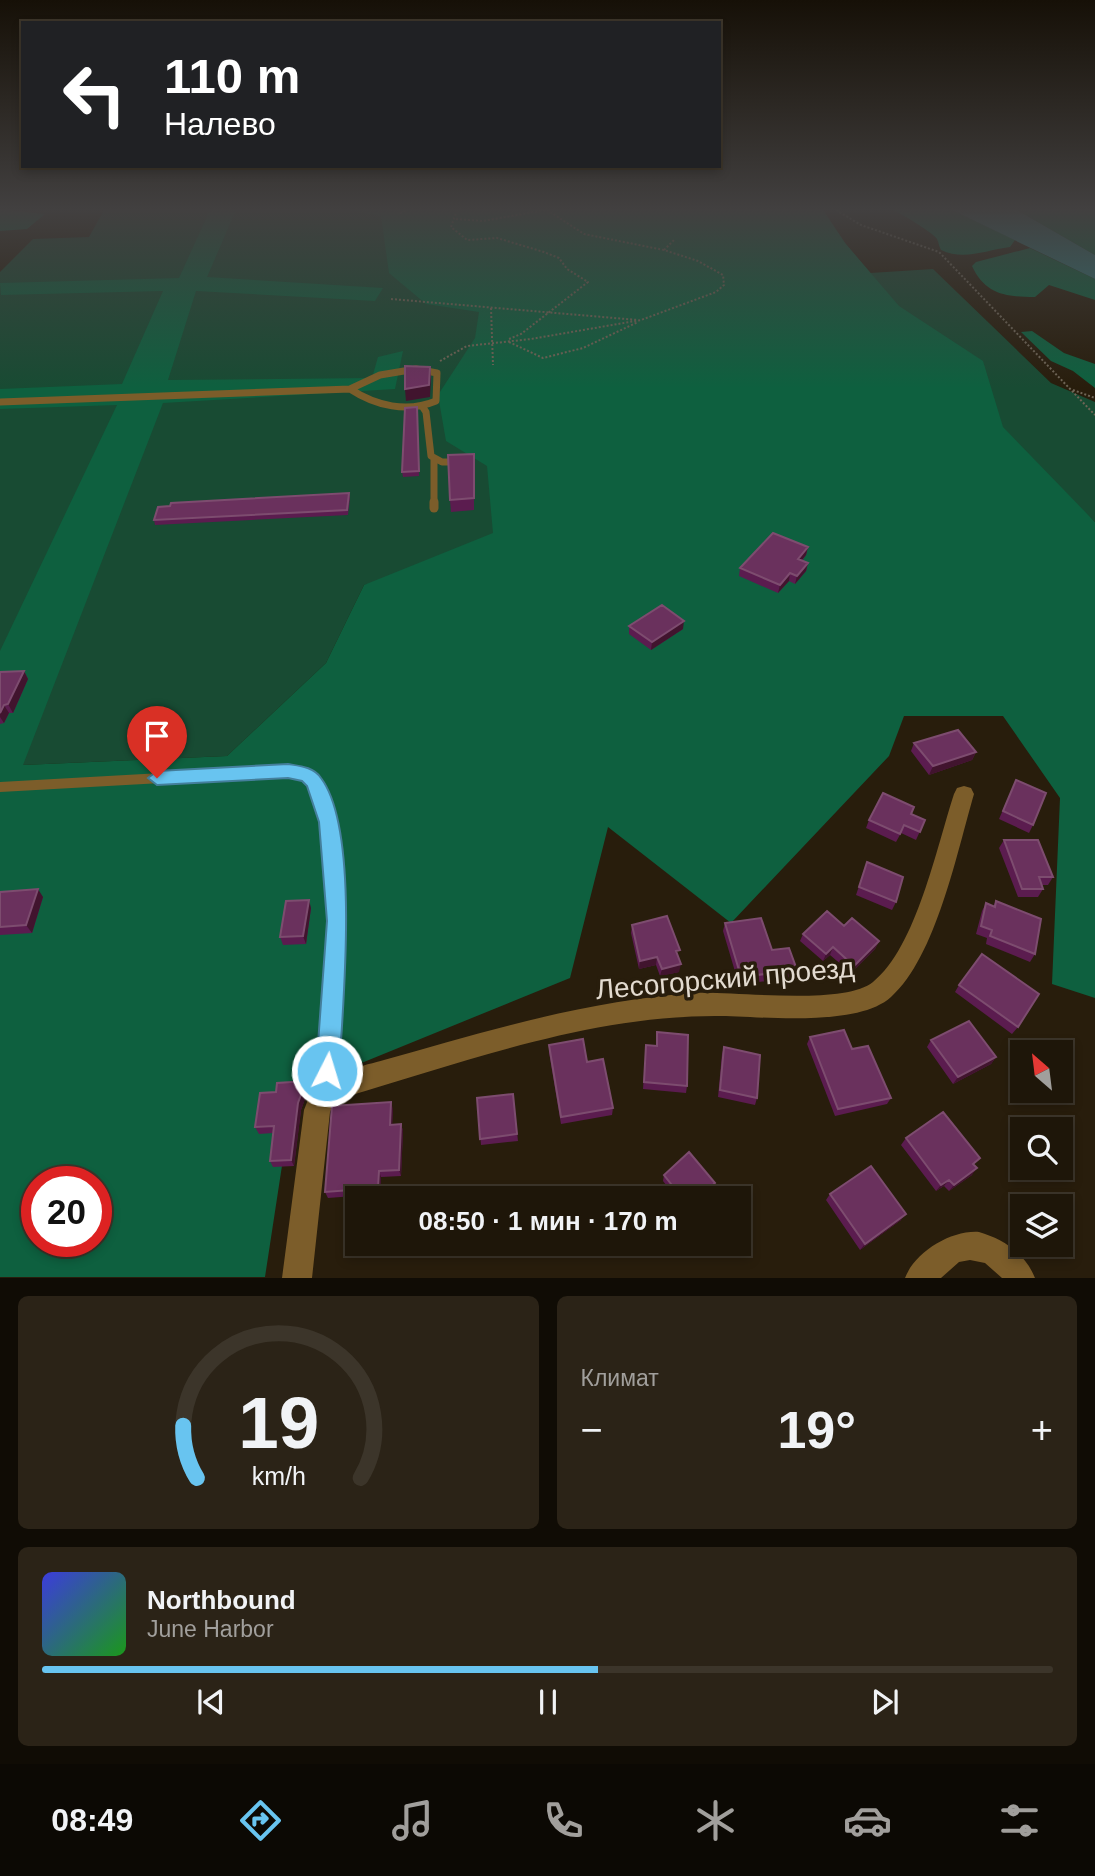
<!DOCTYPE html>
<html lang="ru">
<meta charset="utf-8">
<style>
:root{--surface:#1e1609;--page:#2b2317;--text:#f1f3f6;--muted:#a19f9c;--line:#3c352a;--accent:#68c4f0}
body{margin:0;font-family:Helvetica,sans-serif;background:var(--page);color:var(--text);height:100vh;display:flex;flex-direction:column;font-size:26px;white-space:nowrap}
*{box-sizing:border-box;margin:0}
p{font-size:23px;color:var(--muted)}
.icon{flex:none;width:38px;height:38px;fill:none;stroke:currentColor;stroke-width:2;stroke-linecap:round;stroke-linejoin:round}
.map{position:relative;height:1278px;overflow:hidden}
.sheet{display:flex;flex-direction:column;gap:18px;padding:18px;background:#100c05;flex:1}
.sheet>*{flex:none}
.guide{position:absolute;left:21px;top:21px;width:700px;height:147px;border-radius:0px;box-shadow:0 4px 10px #0003,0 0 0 2px var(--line);background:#202124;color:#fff;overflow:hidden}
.needle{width:46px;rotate:332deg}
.controls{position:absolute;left:1010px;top:1040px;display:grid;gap:14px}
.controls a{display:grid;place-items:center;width:63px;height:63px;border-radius:0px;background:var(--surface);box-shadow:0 4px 10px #0003,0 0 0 2px var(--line);font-size:35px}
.speed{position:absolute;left:21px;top:1166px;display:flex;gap:14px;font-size:35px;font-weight:700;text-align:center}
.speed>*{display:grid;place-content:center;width:91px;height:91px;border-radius:50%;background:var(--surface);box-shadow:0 4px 10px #0003,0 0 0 2px var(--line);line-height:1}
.speed .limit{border:10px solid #d22;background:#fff;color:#111}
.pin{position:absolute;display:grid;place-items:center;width:60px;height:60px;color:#fff;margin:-72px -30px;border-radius:50% 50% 50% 0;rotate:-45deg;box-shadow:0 0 7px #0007}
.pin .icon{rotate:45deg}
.me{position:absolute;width:77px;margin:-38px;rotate:5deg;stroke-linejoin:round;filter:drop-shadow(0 0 5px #0008)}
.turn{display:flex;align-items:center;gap:24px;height:147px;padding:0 28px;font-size:32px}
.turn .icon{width:91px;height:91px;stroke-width:2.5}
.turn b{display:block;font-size:49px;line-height:60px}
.big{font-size:52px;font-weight:800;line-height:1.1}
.sheet .widget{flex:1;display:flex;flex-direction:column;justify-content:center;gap:10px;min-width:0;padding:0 24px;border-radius:10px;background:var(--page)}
.sheet .dial{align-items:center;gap:0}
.dial svg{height:182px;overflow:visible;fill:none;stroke:var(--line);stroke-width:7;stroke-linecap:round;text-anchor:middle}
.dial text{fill:var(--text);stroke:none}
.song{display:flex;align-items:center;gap:21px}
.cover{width:84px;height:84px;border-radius:10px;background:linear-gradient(135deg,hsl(240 70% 55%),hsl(120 70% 35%))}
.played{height:7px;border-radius:4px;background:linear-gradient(90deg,var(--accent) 55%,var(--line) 55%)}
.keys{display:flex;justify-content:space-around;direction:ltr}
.heat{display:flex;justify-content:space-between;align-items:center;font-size:38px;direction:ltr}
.sheet .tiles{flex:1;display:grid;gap:18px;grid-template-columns:1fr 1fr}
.widget:last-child{grid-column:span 2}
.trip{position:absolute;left:345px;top:1186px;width:406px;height:70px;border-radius:0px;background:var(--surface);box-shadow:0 4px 10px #0003,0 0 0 2px var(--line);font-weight:800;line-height:70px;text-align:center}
.tab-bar{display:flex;height:112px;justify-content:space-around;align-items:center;background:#0c0904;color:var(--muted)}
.tab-bar .icon{width:49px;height:49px}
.tab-bar .on{color:var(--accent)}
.tab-bar b{font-size:32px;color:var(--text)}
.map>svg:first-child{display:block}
.green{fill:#184b33}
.forest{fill:#0e603f;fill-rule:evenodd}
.water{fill:#307677}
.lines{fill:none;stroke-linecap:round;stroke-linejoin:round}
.path{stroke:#6f6556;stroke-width:2;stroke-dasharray:2 2;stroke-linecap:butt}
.service-far3{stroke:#7c5d2a;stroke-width:7}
.service-far2{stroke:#7c5d2a;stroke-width:9}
.service-far1{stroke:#7c5d2a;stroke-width:10}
.service{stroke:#7c5d2a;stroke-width:13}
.minor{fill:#7c5d2a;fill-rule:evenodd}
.wall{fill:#5b1c4f}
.shaded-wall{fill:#41142e}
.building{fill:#6a315d;stroke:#7d4c6f;stroke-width:2}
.route{fill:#68c4f0;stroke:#447f9c;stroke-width:2}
.labels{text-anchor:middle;stroke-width:7;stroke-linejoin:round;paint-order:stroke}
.near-street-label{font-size:28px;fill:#e3dbd0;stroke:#281d0c}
</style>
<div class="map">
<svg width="1095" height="1278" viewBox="0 0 1095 1278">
<rect width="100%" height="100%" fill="#281d0c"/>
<!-- green -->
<path class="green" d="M104,210H823L845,243L870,273L933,269L1051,383L1095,402V522L1078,506L364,585L326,663L227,756L23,765L0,657V272L33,239L89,237Z"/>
<!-- forest -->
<path class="forest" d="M0,210H6L45,214L27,229L0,231Z
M210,210H236L207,277L383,288L375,301L196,291L168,380L372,378L378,357L403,351L395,389L163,403L23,765L227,756L326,663L364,585L493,533L487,466L446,441L438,395L475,338L479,312L426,304L389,273L381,216L347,210H823L845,243L899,306L983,361L1003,427L1095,522V998L1052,984L1060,798L1003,716H904L889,756L731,923L608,827L570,978L332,1075L298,1061L265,1277H0V651L117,405L0,409V389L122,384L163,291L1,295L0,283L179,278ZM37,1181H96V1241H37Z
M894,210H952L1015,240L1010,247C986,250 964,261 941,250C939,247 939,243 937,239C934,233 901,214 894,210Z
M1017,210H1095V255Z
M1030,248L1095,279V300L1049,285L1035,297C1005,297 985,294 972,266L976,262Z
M1032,331L1064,353L1095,364V388L1073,371L1051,361L1021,332Z"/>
<!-- water -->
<path class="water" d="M952,210H1017L1095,255V279Z"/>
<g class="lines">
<!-- path -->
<path class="path" d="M457,210L451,227L467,240L497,238L544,252L559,258L567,269L588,282L521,334L509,339
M836,210L861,225L939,252L1095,415
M400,213L407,210
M456,219L483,221L545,210
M664,250L674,240
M391,299L638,320
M491,308L493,365
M509,342L543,358L583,348L638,322
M440,361L467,346L531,339L641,320L716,292L724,285L723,275L698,261L664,250L584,234L547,210
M1073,390L1095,398"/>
<!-- service-far3 -->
<path class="service-far3" d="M416,369L437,373L436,401C407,413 376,406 350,389L380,375Z
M0,402L350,389
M422,406L426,412L431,456L442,462H459
M434,459V504"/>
<!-- service-far2 -->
<path class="service-far2" d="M434,502V508"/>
<!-- service-far1 -->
<path class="service-far1" d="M0,787L288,771L307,776C340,801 335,921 334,961"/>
<!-- service -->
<path class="service" d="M325,1089L334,959"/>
<!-- minor -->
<path class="minor" d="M964,786L971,788L974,794C957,852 936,957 891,997C857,1028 760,1016 715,1016C589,1016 464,1062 345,1097L334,1103L330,1112L312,1278H282L304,1110C307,1103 310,1092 315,1086C327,1073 367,1065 384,1060C486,1031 589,1000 695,993C735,991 844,1006 873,982C916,948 937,846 954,794L957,788Z
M979,1232C1003,1239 1025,1253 1035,1278H1002L985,1263L970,1260L959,1262L941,1278H905C915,1252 951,1230 979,1232Z"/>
</g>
<!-- wall -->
<path class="wall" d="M417,407L419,476L403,477L402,472Z
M474,454V510L451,512L450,500Z
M349,493L350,498L348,515L155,525L154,520Z
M808,547L806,555L802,561L808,563L806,571L795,584L789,581L778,593L739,576L740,568Z
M629,626L683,629L651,650L629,634Z
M24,671L28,679L13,713H9L4,723L0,724V672Z
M914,743L976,752L972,760L929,775L911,751Z
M1016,780L1033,825L1029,833L999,819Z
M911,814L925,820L916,840L901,833L896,842L866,828L869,820Z
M1004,840L1053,877L1048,885H1042L1043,889L1038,897H1018L999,848Z
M867,862L896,902L892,910L856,895Z
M0,892L43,897L32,933L0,935Z
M996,901L1035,954L1030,962L986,944L987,938L976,934L982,911L986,903L993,906Z
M311,908L306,944L283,945L280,937Z
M725,923L772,950L797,970L794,977L739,985L723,931Z
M632,925L679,958V972L660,976L656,965L639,969L631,933Z
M844,926L879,941L875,949L851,973L830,955L823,961L800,941L803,934Z
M959,985L1018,1027L1012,1034L955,992Z
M657,1032L687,1086L686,1093L643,1089L646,1045L656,1046Z
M810,1037L891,1098L887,1104L835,1116L807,1044Z
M931,1040L996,1057L991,1064L953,1084L927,1047Z
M549,1045L587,1062L613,1108L612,1115L561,1124L549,1052Z
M724,1047L757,1098L755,1105L718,1097L722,1054Z
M309,1088L301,1110L294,1166L273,1167L270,1161L273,1133L259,1134L255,1127L276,1092Z
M513,1094L518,1141L481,1145L477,1098Z
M393,1109L392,1125L401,1124L403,1131L401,1176L381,1177L380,1194L328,1198L325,1192Z
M906,1138L974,1165L972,1175L949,1191L944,1186L936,1191L901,1145Z
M664,1175L713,1189L703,1199H677L663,1181Z
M830,1194L901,1220L860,1250L826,1200Z"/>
<!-- shaded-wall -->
<path class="shaded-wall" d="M430,367L431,378L430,397L406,401L405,389Z
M808,547L806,555L796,567L798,559Z
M808,563L806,571L795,584L797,576Z
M790,573L789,581L778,593L780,585Z
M684,621L683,629L651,650L652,642Z
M24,671L28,679L13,713L8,704Z
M4,705L9,713L4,723L0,717V713Z
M976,752L972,760L929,775L933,766Z
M38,889L43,897L32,933L26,925Z
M309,900L311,908L306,944L303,936Z
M879,941L875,949L851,973L854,966Z
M833,947L830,955L823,961L826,954Z
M657,957L656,965L639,969L640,961Z
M681,964L679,972L660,976L662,969Z
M996,1057L991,1064L953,1084L958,1077Z
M306,1081L309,1088L301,1110L294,1166L291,1160L298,1103Z
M391,1102L393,1109L392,1131L390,1125Z
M401,1124L403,1131L401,1176L399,1170Z
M977,1168L972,1175L949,1191L954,1185Z
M379,1171L381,1177L380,1194L378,1188Z
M949,1180L944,1186L936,1191L941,1185Z
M715,1183L713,1189L703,1199H698Z
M906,1214L901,1220L860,1250L865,1244Z"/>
<!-- building -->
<path class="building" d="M405,366L430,367L429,385L405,389Z
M417,407L419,471L402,472L405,408Z
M474,454V498L450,500L448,455Z
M349,493L347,510L154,520L158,507L170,506L171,503Z
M773,533L808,547L798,559L808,563L797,576L790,573L780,585L740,568Z
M662,605L684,621L652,642L629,626Z
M24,671L8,704L4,705L0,713V672Z
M958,730L976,752L933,766L914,743Z
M1016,780L1046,793L1033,825L1003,811Z
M883,793L914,807L911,814L925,820L920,832L904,825L900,834L869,820Z
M1004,840H1038L1053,877H1039L1043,889H1022Z
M867,862L903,877L896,902L859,887Z
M38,889L26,925L0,927V892Z
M309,900L303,936L280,937L286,901Z
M996,901L1041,919L1035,954L990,936L992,930L981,926L986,903L995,907Z
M827,911L844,926L852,918L879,941L854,966L833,947L826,954L803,934Z
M667,916L680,950L676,951L681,964L662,969L657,957L640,961L632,925Z
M761,918L772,950L789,948L797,970L741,977L725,923Z
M982,954L1039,994L1018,1027L959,985Z
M969,1021L996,1057L958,1077L931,1040Z
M844,1030L852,1049L868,1046L891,1098L838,1109L810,1037Z
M657,1032L688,1035L687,1086L644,1082L646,1045L657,1046Z
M583,1039L587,1062L603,1059L613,1108L561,1117L549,1045Z
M724,1047L760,1055L757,1098L720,1090Z
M306,1081L298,1103L291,1160L270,1161L274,1126L255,1127L260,1093L276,1092L277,1083Z
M513,1094L517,1134L480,1139L477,1098Z
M391,1102L390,1125L401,1124L399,1170L379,1171L378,1188L325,1192L332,1106Z
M943,1112L980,1158L973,1164L977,1168L954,1185L949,1180L941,1185L906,1138Z
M689,1152L715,1183L698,1199H683L664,1175Z
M871,1166L906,1214L865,1244L830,1194Z"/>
<!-- sky -->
<linearGradient id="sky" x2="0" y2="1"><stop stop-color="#161007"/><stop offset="0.54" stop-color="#424040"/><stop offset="1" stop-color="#424040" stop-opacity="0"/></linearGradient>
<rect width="1095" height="388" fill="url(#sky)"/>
<!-- route -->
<path class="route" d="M288,764C300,766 314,767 321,778C360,830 343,1005 339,1071L335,1079L327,1082L319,1079L316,1071L327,921L319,822L307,786L302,781L288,778L157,785L148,778L157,771Z"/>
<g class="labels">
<!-- near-street labels -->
<g class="near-street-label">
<text transform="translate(725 978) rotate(-5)" y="10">Лесогорский проезд</text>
</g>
</g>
</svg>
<div class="controls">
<a><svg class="needle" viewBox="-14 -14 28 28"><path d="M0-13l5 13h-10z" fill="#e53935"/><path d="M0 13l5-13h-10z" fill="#a19f9c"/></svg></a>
<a><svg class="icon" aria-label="search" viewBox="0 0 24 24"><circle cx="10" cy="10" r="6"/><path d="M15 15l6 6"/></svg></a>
<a><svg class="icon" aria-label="layers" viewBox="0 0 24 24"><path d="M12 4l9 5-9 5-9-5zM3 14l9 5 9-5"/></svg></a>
</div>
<div class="speed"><div class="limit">20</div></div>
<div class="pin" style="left:157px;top:778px;background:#d93025"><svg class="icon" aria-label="arrive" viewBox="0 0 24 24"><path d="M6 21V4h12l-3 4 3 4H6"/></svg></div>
<svg class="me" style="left:327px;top:1071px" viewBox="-20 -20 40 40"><circle r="17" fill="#68c4f0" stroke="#fff" stroke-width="3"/><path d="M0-11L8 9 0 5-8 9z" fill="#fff"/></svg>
<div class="trip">08:50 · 1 мин · 170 m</div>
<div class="guide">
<div class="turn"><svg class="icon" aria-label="left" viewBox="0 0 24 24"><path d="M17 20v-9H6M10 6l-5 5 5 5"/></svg><div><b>110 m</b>Налево</div></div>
</div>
</div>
<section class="sheet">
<div class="tiles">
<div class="widget dial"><svg viewBox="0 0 100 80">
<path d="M14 69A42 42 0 1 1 86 69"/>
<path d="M14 69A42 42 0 0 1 8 46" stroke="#68c4f0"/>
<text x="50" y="56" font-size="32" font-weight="700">19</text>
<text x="50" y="72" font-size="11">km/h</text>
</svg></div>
<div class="widget"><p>Климат</p>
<div class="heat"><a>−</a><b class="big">19°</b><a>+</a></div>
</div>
<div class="widget">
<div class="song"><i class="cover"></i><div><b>Northbound</b><p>June Harbor</p></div></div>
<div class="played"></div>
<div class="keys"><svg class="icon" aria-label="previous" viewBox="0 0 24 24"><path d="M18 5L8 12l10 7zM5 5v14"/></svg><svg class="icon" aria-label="pause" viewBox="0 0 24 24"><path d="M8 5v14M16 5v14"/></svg><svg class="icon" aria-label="next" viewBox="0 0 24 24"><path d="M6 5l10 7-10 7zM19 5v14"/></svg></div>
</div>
</div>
</section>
<nav class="tab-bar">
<b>08:49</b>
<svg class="icon on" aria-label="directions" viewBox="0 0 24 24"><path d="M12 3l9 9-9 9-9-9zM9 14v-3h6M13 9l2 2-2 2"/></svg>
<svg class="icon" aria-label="music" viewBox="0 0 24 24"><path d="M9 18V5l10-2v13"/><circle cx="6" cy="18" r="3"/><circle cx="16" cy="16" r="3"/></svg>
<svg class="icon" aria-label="phone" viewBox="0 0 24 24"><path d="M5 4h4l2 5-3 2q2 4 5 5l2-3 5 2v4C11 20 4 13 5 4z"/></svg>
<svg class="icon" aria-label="climate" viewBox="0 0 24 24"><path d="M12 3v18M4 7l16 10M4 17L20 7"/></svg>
<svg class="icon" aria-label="car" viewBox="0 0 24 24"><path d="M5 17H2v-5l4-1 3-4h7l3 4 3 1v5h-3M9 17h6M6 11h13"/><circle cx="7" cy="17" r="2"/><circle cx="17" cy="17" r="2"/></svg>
<svg class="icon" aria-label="filters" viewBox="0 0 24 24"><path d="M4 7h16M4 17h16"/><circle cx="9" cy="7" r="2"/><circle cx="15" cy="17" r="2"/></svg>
</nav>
